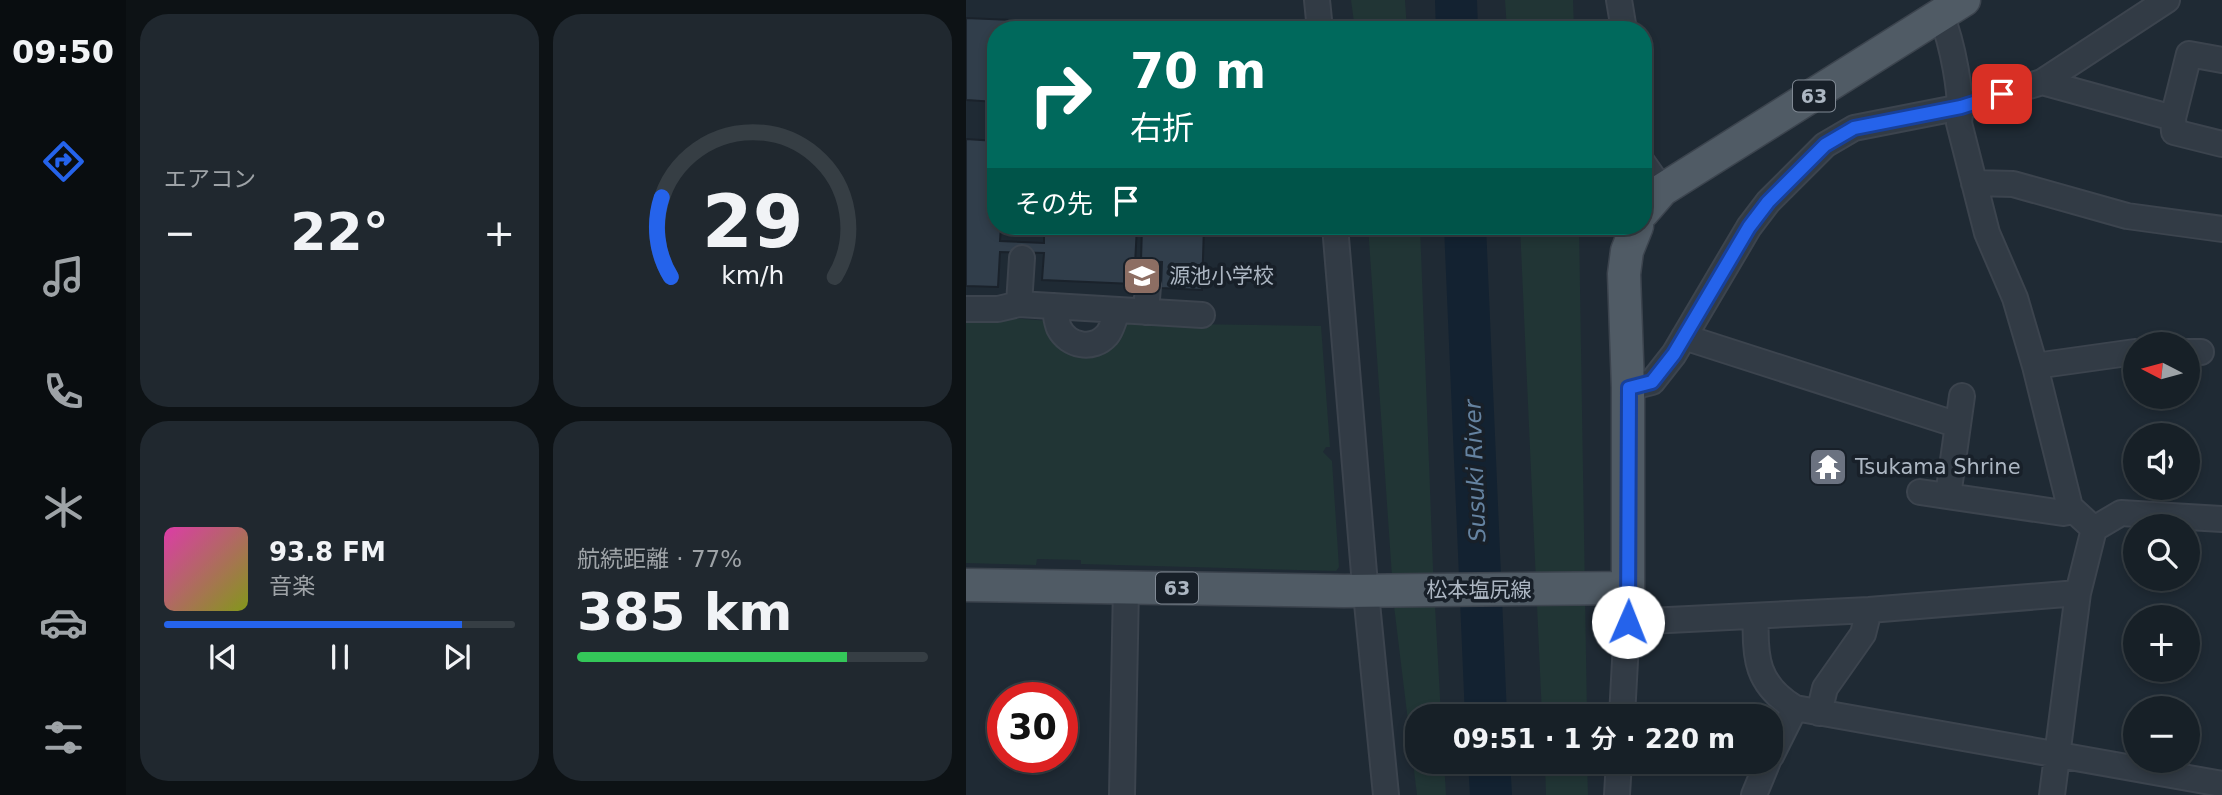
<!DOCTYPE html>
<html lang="ja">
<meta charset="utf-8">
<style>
:root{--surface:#172027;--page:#20282f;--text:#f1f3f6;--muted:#9ea3a7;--line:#363e44;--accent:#2563eb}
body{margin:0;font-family:"DejaVu Sans","Noto Sans JP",sans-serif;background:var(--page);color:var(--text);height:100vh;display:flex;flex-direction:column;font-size:26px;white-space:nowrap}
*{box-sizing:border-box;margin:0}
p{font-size:23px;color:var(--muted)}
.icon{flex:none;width:38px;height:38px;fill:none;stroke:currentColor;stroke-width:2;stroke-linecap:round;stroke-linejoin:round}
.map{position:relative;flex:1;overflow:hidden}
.sheet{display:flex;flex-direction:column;gap:14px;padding:14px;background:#0d1215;width:840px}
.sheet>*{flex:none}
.top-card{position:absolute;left:21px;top:21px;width:665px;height:214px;border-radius:28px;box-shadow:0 4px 10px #0003,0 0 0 2px var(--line);background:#00695c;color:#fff;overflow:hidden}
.needle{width:46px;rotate:276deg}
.fabs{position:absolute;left:1157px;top:332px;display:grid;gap:14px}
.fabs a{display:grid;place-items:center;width:77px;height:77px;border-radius:50%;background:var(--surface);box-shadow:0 4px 10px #0003,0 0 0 2px var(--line);font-size:35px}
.speed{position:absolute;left:21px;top:682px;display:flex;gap:14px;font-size:35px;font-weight:700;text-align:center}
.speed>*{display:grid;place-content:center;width:91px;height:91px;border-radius:50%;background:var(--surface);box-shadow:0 4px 10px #0003,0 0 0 2px var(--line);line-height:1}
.speed .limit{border:10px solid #d22;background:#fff;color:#111}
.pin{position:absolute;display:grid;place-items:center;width:60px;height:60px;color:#fff;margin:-30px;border-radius:14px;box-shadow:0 4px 10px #0006}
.me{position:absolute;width:77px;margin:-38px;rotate:1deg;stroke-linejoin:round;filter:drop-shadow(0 0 5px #0008)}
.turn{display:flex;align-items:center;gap:24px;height:147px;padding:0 28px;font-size:32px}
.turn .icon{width:91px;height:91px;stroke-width:2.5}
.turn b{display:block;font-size:49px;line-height:60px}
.then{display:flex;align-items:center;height:66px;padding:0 28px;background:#0003;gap:14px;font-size:26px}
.big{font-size:52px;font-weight:600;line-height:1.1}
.sheet .widget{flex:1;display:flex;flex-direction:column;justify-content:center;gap:10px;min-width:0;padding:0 24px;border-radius:28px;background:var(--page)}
.sheet .dial{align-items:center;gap:0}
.dial svg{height:182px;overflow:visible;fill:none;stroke:var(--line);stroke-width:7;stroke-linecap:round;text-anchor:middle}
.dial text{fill:var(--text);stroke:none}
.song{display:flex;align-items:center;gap:21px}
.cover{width:84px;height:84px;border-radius:10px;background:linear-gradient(135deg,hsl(320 70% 55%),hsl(70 70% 35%))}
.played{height:7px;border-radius:4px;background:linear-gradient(90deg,var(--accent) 85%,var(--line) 85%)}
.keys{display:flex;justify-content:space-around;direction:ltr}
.heat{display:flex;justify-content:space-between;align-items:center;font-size:38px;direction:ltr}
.charge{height:10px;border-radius:5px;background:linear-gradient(90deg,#34c759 77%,var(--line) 0)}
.sheet .tiles{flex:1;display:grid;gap:14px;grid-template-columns:repeat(2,1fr)}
.trip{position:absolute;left:439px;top:704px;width:378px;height:70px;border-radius:28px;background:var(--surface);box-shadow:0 4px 10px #0003,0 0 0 2px var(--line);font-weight:600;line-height:70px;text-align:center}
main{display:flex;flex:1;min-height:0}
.tabs{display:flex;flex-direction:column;width:126px;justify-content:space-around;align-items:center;background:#090d10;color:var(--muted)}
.tabs .icon{width:49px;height:49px}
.tabs .selected{color:var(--accent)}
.tabs b{font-size:32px;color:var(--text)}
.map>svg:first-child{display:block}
.green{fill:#213535}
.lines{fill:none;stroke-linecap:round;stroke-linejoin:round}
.river{stroke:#132231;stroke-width:42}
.building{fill:#313e4b;stroke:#1a222b;stroke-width:2}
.minor-casing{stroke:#3c444e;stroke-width:28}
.major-casing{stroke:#3c444e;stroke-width:35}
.minor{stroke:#323b45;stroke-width:24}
.major{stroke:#505b65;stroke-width:32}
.route-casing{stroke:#184099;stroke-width:18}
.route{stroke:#2563eb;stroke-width:12}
.labels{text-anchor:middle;stroke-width:7;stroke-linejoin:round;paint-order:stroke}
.shield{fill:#182029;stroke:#808994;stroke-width:2}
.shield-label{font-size:19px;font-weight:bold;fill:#acb6c2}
.poi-label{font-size:21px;fill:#acb6c2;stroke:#182029;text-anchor:start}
.street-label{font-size:21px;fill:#acb6c2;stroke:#182029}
.water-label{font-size:23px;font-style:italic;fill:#6583a1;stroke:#182029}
</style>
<main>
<nav class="tabs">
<b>09:50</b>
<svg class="icon selected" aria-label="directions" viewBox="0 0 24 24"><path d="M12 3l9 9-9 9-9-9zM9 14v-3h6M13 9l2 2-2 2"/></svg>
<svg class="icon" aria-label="music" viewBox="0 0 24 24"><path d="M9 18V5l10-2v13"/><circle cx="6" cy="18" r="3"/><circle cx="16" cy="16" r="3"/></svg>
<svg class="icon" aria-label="phone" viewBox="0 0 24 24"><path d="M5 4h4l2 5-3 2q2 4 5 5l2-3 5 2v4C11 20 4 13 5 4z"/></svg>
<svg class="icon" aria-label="climate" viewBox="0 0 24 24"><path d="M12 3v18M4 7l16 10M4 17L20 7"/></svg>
<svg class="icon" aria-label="car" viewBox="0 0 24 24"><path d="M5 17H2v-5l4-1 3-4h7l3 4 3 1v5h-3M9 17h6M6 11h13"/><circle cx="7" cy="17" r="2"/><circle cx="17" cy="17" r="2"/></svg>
<svg class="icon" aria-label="filters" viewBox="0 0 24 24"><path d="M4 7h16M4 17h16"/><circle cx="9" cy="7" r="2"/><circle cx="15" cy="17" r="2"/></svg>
</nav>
<section class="sheet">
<div class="tiles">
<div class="widget"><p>エアコン</p>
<div class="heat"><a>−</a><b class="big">22°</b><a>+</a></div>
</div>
<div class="widget dial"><svg viewBox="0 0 100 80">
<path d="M14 69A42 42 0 1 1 86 69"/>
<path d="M14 69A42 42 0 0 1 10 34" stroke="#2563eb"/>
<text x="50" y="56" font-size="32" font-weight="700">29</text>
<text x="50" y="72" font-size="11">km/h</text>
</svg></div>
<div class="widget">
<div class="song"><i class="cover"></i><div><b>93.8 FM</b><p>音楽</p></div></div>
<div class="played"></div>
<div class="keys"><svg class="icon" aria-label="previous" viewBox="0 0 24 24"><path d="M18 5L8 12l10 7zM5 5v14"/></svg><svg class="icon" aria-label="pause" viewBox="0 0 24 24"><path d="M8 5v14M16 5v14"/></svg><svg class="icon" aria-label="next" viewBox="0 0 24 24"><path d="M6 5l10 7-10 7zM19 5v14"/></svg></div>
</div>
<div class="widget"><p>航続距離 · 77%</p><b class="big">385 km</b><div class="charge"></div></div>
</div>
</section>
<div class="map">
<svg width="1256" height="795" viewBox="0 0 1256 795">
<rect width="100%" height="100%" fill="#1f2a34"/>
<!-- green -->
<path class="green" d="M385,0H439L441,30H389Z
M539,0H607L608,30H541Z
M402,226H454L467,569L475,716H452V761H478L480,795H451L428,606Z
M554,226H613L621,716H576Z
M4,315L85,321L101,344L152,323L355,326L364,447H360L357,452L366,461L373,567L370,571L115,564V560L71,559L70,565L0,563V317Z
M579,761H621L622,795H580Z"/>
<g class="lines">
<!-- river -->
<path class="river" d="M490,0L491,30
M499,226L520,716
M523,761L525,795"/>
</g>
<!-- building -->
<path class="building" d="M0,18L120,23V30H30V102L0,100Z
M0,139L30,141V226H35L34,241L78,243V226H171L168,284L76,280L78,253L34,252L32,287L0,286Z
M176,226H238L236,290L195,288L196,262L175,261Z"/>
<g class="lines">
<defs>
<path id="minor" d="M351,0L354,30
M653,0L658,30
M975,15C986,42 997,95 993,123L1021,233L1049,298L1069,366L1104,507L1128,529
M1076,82L1207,118L1223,54L1256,60
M1207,118L1208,132L1256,144
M677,163L696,190
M1008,183L1047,184L1161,216L1256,229
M369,226L398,573L420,795
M53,304L56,258
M88,306C90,313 90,321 93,328C102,346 127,351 141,335C147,328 147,318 153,310
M0,309H32L53,304L236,315
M180,312L182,286
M718,337L992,425
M1222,352H1235
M1069,366L1169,352
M662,388L686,382L708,354L783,227L802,202L859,145L888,128L995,107L1076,82L1201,0
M954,492L1097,513L1108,511
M982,496L996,396
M790,616C788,658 791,685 829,708L1256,784
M662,622L903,610L1112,593
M853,713L859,688L897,634L903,610
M656,716L662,606
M805,756L829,708
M156,795L160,586
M651,795L653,761
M788,795L802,761
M1086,795L1112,593L1128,529L1155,513L1256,519"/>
<path id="major" d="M677,212L696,190L998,0
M0,585L378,591L662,588V388L658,274L661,251L671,226"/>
</defs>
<!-- minor casing -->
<use href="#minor" class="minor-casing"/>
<!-- major casing -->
<use href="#major" class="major-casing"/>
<!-- minor -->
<use href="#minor" class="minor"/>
<!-- major -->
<use href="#major" class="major"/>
</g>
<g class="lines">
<defs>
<path id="route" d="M662,622L663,388L686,382L708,354L783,227L802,202L859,145L888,128L995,107L1036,94"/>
</defs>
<!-- route casing -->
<use href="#route" class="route-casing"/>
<!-- route -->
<use href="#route" class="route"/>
</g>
<!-- icons -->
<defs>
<symbol id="school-square" viewBox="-11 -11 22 22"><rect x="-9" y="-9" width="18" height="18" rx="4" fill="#8d6e63" stroke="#182029"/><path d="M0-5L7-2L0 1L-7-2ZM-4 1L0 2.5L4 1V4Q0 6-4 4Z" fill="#fff"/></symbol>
<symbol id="temple-square" viewBox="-11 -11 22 22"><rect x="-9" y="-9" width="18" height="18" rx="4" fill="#6b7280" stroke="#182029"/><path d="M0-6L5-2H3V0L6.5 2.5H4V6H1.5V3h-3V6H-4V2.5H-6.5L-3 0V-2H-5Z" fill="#fff"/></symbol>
</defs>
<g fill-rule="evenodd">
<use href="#school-square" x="154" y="254" width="44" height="44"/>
<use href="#temple-square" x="840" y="445" width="44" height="44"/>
</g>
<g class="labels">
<!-- shield labels -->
<g class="shield">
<rect x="827" y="80.5" width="42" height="31" rx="5"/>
<rect x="190" y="572.5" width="42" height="31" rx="5"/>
</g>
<g class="shield-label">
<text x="848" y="103">63</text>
<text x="211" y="595">63</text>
</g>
<!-- poi labels -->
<g class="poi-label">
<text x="203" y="283">源池小学校</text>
<text x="889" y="474">Tsukama Shrine</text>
</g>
<!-- street labels -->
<g class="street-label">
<text x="513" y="597">松本塩尻線</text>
</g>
<!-- water labels -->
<g class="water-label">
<text transform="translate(509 471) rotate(-92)" y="8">Susuki River</text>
</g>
</g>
</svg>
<div class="fabs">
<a><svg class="needle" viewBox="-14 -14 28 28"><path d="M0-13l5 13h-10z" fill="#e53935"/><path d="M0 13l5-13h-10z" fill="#9ea3a7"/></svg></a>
<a><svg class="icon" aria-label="sound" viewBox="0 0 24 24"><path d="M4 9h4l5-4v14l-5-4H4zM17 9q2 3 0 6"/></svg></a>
<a><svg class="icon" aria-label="search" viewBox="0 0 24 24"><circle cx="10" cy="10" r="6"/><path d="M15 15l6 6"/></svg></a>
<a>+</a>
<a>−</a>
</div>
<div class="speed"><div class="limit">30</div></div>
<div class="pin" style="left:1036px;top:94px;background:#d93025"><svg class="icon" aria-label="arrive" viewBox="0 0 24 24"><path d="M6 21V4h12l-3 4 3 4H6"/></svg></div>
<svg class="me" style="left:662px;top:622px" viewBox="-20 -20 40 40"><circle r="19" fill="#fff"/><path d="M0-13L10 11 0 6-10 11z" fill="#2563eb"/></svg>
<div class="trip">09:51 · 1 分 · 220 m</div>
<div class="top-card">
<div class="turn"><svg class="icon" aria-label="right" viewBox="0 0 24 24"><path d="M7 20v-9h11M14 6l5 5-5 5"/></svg><div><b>70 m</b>右折</div></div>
<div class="then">その先<svg class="icon" aria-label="arrive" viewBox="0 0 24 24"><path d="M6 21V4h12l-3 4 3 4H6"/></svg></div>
</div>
</div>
</main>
